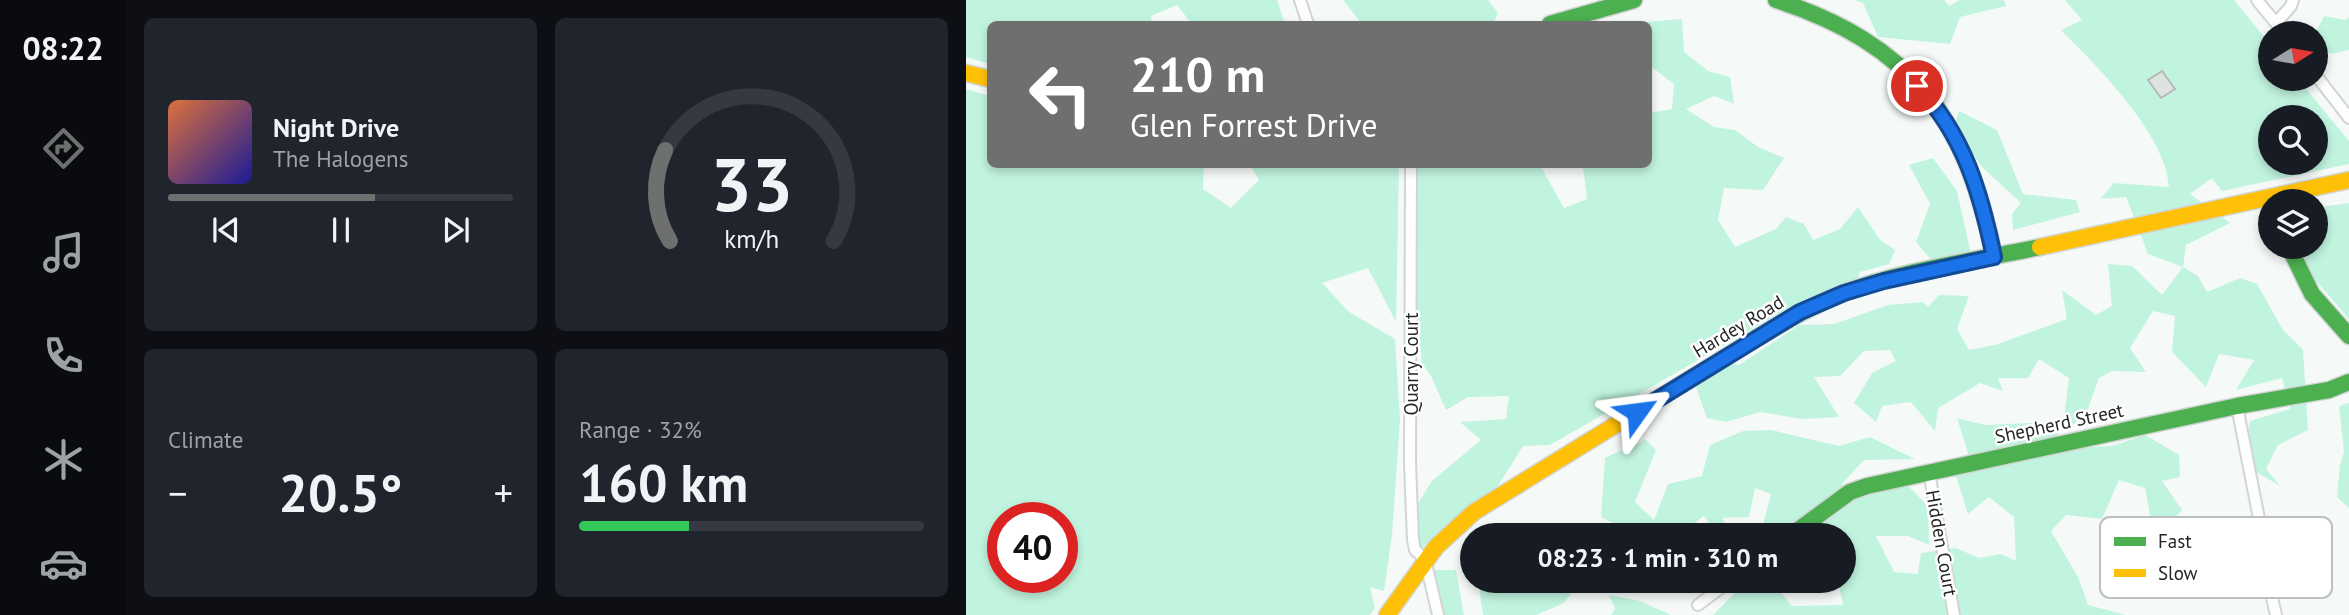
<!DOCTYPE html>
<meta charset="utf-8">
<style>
:root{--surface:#171b24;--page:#20242c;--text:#f1f3f6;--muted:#9ea1a6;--line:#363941;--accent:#6d706f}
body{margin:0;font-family:"PT Sans",sans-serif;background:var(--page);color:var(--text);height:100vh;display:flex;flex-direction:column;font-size:26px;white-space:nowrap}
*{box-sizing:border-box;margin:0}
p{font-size:23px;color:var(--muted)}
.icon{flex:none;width:38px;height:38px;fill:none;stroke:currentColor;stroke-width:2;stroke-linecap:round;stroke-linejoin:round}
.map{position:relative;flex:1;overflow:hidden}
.drawer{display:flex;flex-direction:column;gap:18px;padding:18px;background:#0d0f14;width:840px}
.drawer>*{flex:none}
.guide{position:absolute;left:21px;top:21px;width:665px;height:147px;border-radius:10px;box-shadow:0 4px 10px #0003;background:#6d706f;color:#fff;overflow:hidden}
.needle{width:46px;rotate:79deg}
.fabs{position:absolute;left:1292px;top:21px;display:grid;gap:14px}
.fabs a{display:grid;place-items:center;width:70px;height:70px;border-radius:50%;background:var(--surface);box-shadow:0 4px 10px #0003;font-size:35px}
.speed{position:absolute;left:21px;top:502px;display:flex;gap:14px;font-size:35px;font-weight:700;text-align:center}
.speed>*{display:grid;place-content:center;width:91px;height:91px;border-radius:50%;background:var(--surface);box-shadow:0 4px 10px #0003;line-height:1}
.speed .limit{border:10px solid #d22;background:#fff;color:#111}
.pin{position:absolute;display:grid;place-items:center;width:60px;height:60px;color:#fff;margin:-30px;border:4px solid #fff;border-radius:50%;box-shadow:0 2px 7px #0007}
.me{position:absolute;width:77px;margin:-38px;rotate:59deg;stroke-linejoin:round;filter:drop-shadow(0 0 5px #0008)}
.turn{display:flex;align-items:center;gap:24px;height:147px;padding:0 28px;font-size:32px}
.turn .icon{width:91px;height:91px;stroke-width:2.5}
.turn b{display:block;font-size:49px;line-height:60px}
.big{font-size:52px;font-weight:800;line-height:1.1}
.drawer .widget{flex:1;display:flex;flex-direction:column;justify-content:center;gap:10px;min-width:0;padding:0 24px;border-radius:10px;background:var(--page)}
.drawer .dial{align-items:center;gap:0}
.dial svg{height:182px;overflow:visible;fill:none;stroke:var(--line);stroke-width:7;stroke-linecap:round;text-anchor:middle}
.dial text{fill:var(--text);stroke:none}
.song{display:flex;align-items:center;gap:21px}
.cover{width:84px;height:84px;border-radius:10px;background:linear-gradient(135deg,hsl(20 70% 55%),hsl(240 70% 35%))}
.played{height:7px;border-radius:4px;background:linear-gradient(90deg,var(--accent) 60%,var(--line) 60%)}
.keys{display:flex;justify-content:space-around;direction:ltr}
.heat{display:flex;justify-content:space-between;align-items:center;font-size:38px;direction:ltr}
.charge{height:10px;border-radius:5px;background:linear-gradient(90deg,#34c759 32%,var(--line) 0)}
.drawer .tiles{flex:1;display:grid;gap:18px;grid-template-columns:repeat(2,1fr)}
.trip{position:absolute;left:494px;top:523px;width:396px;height:70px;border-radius:35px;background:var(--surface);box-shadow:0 4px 10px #0003;font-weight:800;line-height:70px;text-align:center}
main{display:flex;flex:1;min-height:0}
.tabs{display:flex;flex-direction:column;width:126px;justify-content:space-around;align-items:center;background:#090b0e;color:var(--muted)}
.tabs .icon{width:49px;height:49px}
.tabs .active{color:var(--accent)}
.tabs b{font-size:32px;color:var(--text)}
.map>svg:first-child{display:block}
.green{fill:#c1f4df;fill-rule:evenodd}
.building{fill:#dee2e0;stroke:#b5b9b7;stroke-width:2}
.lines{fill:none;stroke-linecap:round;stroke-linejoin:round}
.street-casing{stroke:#d1d5d3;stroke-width:14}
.fast-casing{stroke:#d1d5d3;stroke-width:19}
.slow-casing{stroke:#d1d5d3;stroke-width:19}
.street{stroke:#fefefe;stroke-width:10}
.fast{stroke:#4caf50;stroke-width:16}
.slow{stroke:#ffc107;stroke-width:16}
.route-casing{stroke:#114b97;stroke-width:18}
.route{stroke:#1a73e8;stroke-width:12}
.labels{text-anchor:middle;stroke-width:5;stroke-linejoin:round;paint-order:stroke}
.street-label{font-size:19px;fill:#242625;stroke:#fff}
.key{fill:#fff;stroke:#bdbebe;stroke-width:2}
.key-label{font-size:19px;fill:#242625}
</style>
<main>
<nav class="tabs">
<b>08:22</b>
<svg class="icon active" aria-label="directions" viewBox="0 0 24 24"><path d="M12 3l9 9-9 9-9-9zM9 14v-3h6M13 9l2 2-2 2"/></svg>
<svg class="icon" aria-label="music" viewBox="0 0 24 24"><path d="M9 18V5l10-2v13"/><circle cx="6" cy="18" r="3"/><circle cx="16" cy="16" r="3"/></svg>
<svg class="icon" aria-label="phone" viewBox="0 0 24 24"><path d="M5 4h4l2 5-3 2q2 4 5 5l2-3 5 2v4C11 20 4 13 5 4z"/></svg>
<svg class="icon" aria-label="climate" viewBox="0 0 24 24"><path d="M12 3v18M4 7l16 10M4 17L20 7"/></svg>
<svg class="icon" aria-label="car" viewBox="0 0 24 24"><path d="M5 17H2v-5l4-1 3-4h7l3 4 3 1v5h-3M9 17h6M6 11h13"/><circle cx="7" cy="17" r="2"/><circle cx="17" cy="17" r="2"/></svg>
</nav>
<section class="drawer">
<div class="tiles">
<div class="widget">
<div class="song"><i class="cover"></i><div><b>Night Drive</b><p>The Halogens</p></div></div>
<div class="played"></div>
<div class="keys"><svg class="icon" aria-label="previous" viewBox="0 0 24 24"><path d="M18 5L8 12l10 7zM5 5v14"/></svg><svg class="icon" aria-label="pause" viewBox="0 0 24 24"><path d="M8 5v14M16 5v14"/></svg><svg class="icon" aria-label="next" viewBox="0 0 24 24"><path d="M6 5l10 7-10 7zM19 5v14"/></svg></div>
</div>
<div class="widget dial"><svg viewBox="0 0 100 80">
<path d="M14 69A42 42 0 1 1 86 69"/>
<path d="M14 69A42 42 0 0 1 12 29" stroke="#6d706f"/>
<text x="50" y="56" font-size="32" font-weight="700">33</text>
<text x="50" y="72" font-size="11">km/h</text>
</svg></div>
<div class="widget"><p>Climate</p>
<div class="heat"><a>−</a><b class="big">20.5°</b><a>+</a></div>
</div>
<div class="widget"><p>Range · 32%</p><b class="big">160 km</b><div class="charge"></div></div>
</div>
</section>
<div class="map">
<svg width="1383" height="615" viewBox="0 0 1383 615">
<rect width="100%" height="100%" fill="#f5faf8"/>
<!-- green -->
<path class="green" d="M0,0H311L319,24H234L225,23L211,5L185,16L186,24H143L138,21L136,24H24V64L0,57Z
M377,0H522L532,13L527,24H396Z
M888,0H978L983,6L994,0H1038L1040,6L994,17L984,44L912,37L897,3Z
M1099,0H1268L1304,44V79H1332L1383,141V164L1256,191L1246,178L1224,194L1264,223L1220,245L1217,267L1232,276L1241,292L1274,278L1291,284L1317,330L1337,350L1342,430L1312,445L1300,469L1314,486L1277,464L1284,421L1324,409L1316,378L1270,390L1288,360L1253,354L1240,387L1206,352L1209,316L1187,311L1164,348L1180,372L1146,371L1133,378L1117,423L1097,425L1103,378L1073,359L1062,378H1032L1037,391L1014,383L972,408L969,431L945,402L916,406L910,422L888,403L906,373L930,361L924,350L898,351L874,376L848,377L873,417L836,419L794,412L760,422L741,418L730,387L747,359L773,365L833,325L868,324L922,305L957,302L962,307L973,295L1003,296L991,329L1003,350L1029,345L1101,319L1096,290L1130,315L1146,306L1142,264L1166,266L1196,295L1217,267L1182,254L1160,197L1134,199L1148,183L1203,187C1200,135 1132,67 1095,30L1116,20ZM1304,117H1349V163H1304Z
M1358,16L1379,20L1383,17V50L1366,54L1349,46V34Z
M716,19L718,52L742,71L764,77L768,104L748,96L720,109L748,127L769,130L792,147L818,158L797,190L758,188L752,220L769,247L810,229L820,217L838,224L847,240L874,229L892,207L914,240L929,250L923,264L894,272L887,293L807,317L584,445L557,446L530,489L484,521L455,549L446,513L466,481L515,440L494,422L540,419L543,396L502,397L480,410L465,376L456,364L447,271L450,165H574L598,208L621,199L617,168L614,165L682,164L683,113L706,109L708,84L683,65L682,24H653Z
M0,89L24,96V164L238,165L237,189L265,208L293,180L284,165H433L430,322L402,268L356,283L383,312L429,339L434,420L426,535L418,591L404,587L409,608L404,615H0ZM37,518H96V578H37Z
M993,111L1031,130L1057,194L1110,200L1114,212L1047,230L1046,214L1055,203L1016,167L988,127Z
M967,158L991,191L1005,254L969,264L950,242L964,204L943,165Z
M1383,203V319L1339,268L1335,247H1349V208Z
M1383,403V508L1371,497L1374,465L1378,452L1373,406Z
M991,418L1019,425L1063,423L1087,427L1101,448L1146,446L1179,435L1213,455L1214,477L1196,481L1216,510L1190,538L1209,564L1187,591L1150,598L1135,578L1154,527L1185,520L1179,488L1153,480L1136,519L1100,515L1085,531L1112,577L1122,605L1160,615H747L779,582L811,588L826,606L877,605L872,581H877V536L798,535L795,532L805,494L789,488L783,517L757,518L760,535H743L748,529L738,516L710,536L655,535L651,525L635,517L639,458C653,450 666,449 679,439L690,450L669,502L688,520L702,484L736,476L744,445L777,431L805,430L873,446L904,437L949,459L898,460L875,485L900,488L933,477L962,506L963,545L942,536H910L928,572L952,574L955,553L990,548L1013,558L1035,554L1050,561L1048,517L1023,497L1002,514L990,476L1002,453Z
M469,570H490L498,615H465L464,583Z
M512,581H614L598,603L570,615H517Z
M643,595L674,601L705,615H645L649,609Z"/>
<!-- building -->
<path class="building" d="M1196,71L1209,89L1195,98L1182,80Z"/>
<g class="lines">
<defs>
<path id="street" d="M334,0L342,24
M1291,0L1318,33
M1310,23L1325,6L1327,0
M1349,74L1383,118
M445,164L444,463L447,540L449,550L459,559L472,615
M1271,406L1294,524V546L1310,615
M963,472L988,615
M732,605L764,581"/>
<path id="fast" d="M810,0C946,44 1001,120 1028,257
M584,24L668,0
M1323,247L1346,294L1383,336
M711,387C765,355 817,318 875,294C933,271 1012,260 1074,247
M824,536L884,492L901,486L1271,406L1363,390L1383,382"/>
<path id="slow" d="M0,73L24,79
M1074,247L1383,180
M421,615L470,547L508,512L711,387"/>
</defs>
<!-- street casing -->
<use href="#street" class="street-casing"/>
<!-- fast casing -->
<use href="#fast" class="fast-casing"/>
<!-- slow casing -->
<use href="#slow" class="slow-casing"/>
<!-- street -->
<use href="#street" class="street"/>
<!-- fast -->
<use href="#fast" class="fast"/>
<!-- slow -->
<use href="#slow" class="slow"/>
</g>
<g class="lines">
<defs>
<path id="route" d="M671,412L834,312L878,293L918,281L1028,257C1015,194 998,134 951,86"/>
</defs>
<!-- route casing -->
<use href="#route" class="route-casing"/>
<!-- route -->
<use href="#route" class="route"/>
</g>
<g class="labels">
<!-- street labels -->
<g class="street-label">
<text transform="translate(772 326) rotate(-31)" y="7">Hardey Road</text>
<text transform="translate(445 364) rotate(-90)" y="7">Quarry Court</text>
<text transform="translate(1093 423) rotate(-12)" y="7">Shepherd Street</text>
<text transform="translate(976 543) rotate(80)" y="7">Hidden Court</text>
</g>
</g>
<!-- legend -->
<rect x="1134" y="517" width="232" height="81" rx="10" class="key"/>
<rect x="1148" y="537" width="32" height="9" fill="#4caf50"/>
<rect x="1148" y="569" width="32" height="8" fill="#ffc107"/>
<g class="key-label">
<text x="1192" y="548">Fast</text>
<text x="1192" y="580">Slow</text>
</g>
</svg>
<div class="fabs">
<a><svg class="needle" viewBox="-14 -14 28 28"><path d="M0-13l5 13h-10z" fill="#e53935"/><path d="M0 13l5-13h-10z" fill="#9ea1a6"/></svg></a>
<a><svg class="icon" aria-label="search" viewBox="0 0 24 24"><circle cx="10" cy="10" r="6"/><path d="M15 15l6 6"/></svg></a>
<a><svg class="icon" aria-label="layers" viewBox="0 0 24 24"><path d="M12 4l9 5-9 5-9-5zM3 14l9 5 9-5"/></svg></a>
</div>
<div class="speed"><div class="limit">40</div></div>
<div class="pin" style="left:951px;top:86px;background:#d93025"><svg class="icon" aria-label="arrive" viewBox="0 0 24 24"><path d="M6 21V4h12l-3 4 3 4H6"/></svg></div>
<svg class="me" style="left:671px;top:412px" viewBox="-20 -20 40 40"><path d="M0-17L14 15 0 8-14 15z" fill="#1a73e8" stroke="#fff" stroke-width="4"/></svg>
<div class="trip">08:23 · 1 min · 310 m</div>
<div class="guide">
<div class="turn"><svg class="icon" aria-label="left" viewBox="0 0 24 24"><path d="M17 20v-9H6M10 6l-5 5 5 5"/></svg><div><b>210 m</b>Glen Forrest Drive</div></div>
</div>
</div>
</main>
